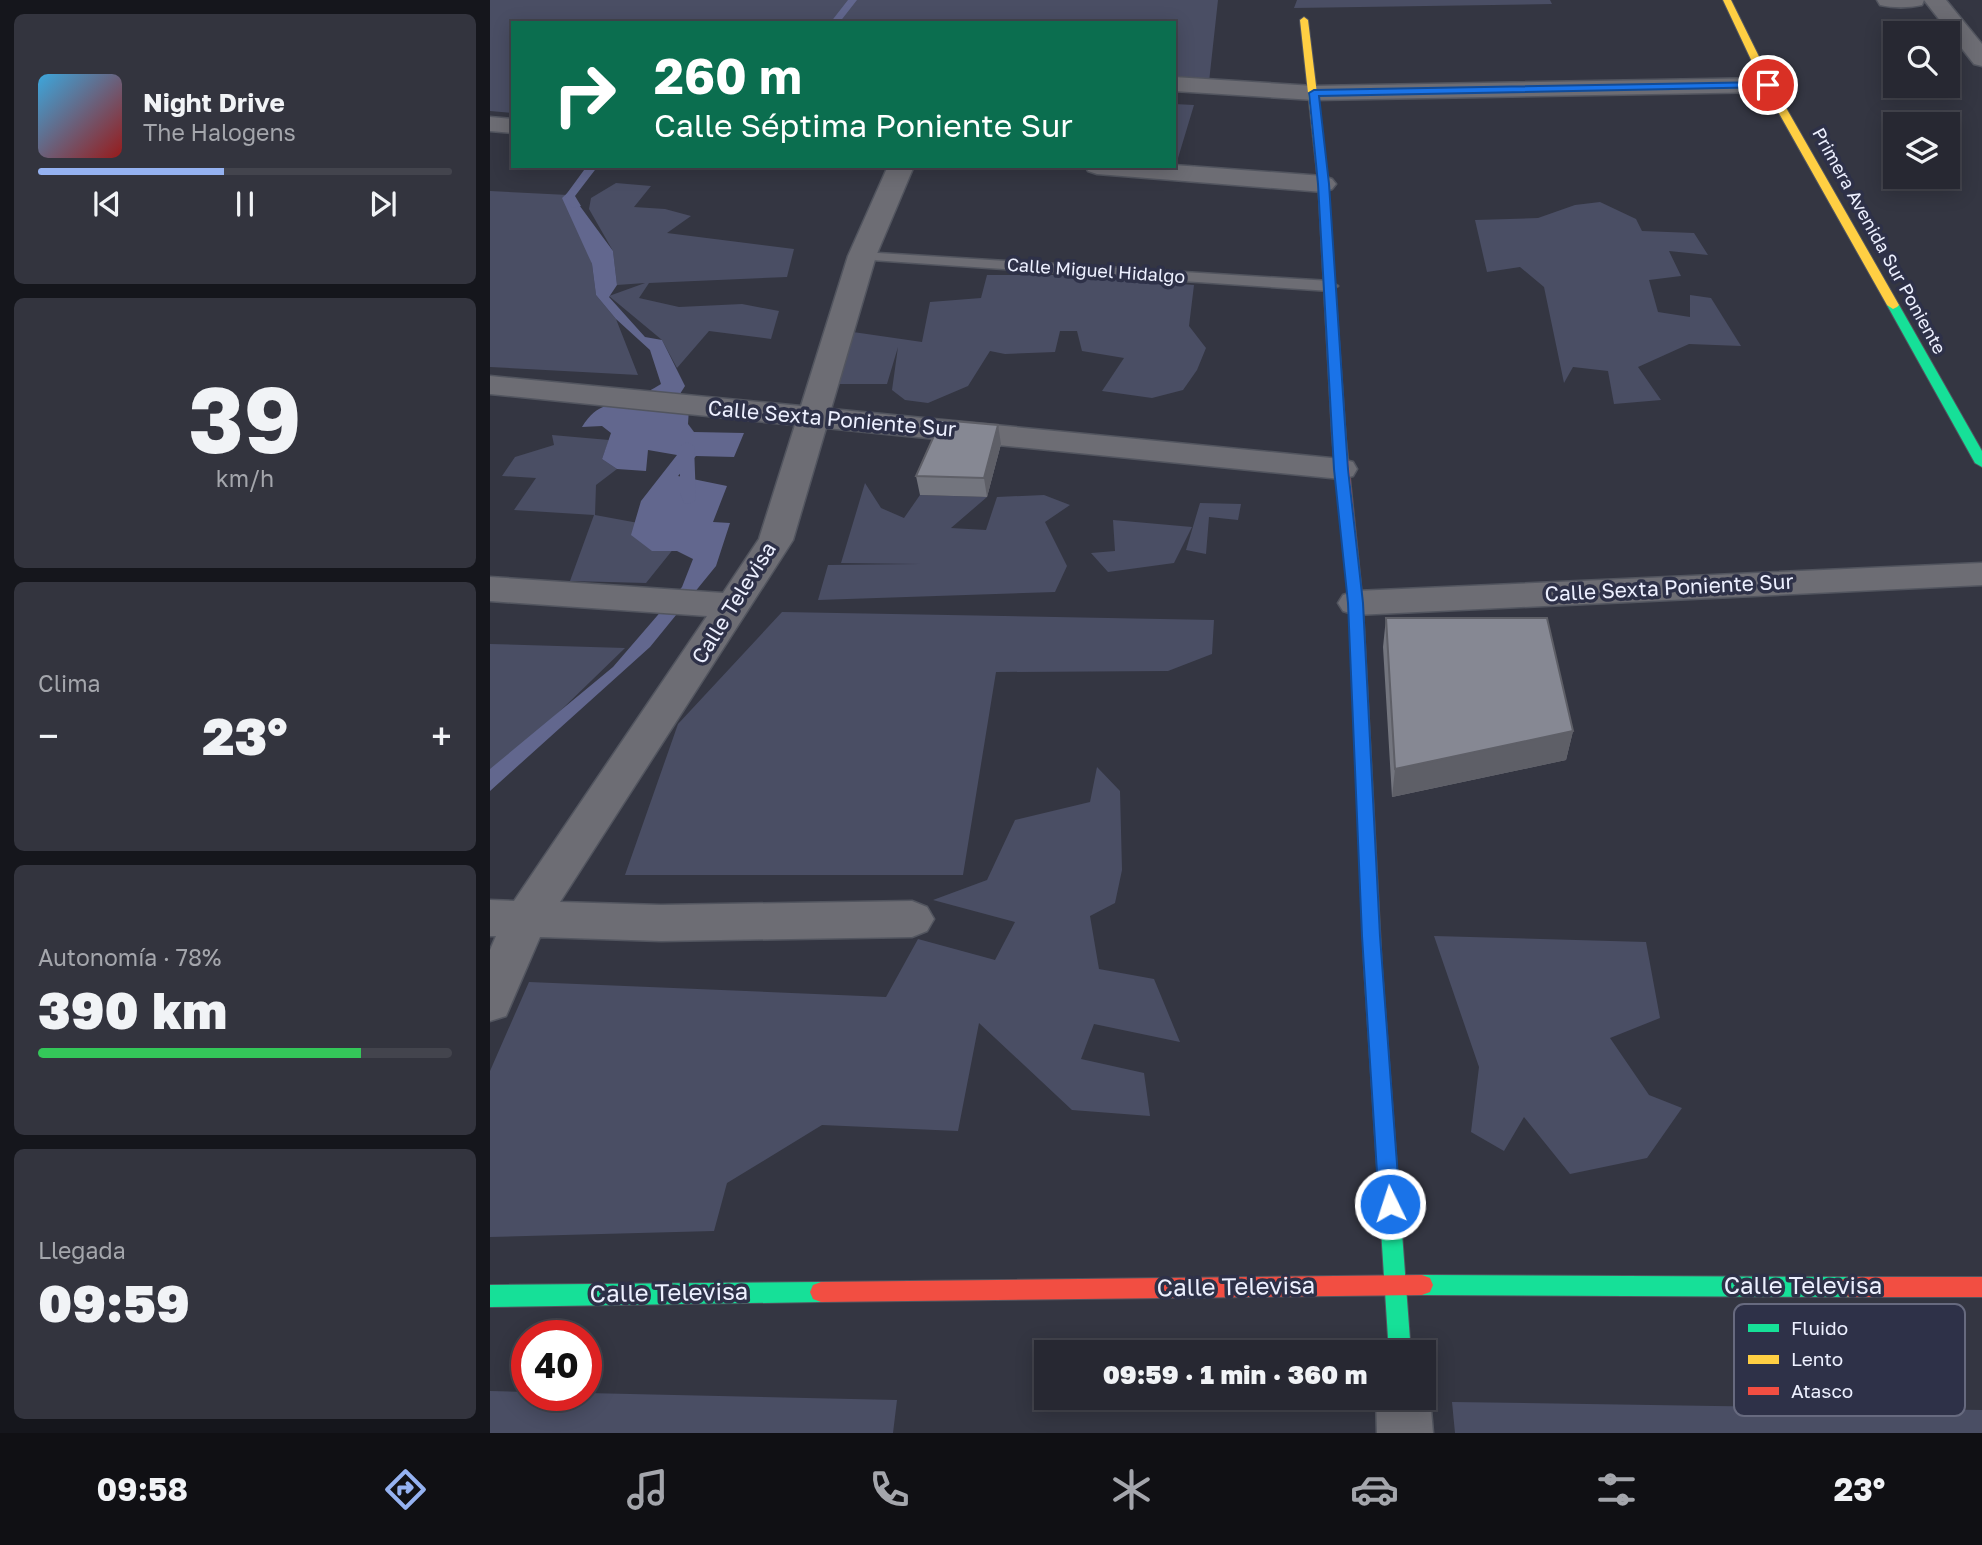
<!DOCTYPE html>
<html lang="es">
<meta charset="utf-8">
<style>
:root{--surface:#272832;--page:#33343e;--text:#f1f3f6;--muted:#a4a6ac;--line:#43444d;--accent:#95b2f1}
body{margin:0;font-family:"Golos Text",sans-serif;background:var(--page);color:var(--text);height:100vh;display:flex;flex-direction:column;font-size:26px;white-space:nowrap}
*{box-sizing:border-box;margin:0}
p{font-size:23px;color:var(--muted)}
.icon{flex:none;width:38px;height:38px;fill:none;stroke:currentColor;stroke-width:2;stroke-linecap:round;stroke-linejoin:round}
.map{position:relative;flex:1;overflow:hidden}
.panel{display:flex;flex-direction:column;gap:14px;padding:14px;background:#15161c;width:490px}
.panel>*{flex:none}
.guide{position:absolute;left:21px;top:21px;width:665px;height:147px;border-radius:0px;box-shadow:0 4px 18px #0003,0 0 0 2px var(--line);background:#0b6e4f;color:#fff;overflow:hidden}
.buttons{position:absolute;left:1393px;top:21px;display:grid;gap:14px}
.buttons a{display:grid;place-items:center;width:77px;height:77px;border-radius:0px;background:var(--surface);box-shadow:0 4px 18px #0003,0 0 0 2px var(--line);font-size:35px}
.speed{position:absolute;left:21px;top:1320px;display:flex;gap:14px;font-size:35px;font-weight:700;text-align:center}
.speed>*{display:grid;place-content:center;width:91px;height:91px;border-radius:50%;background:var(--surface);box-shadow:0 4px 18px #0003,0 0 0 2px var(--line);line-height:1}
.speed .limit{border:10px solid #d22;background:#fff;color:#111}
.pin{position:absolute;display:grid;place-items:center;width:60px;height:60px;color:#fff;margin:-30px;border:4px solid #fff;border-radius:50%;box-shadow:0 2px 7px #0007}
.me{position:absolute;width:77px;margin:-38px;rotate:356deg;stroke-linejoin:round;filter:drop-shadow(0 0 5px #0008)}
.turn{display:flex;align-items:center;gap:24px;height:147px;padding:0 28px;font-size:32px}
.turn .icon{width:91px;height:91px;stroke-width:2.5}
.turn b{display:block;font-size:49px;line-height:60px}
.big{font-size:52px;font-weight:800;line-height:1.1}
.panel .tile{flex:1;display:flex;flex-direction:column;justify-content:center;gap:10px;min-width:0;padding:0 24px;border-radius:10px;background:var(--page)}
.panel .dial{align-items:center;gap:0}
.dial b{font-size:91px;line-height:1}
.song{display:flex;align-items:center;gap:21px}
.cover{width:84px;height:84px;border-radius:10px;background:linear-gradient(135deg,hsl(200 70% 55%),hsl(0 70% 35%))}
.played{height:7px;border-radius:4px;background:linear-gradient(90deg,var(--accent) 45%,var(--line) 45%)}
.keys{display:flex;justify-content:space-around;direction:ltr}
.heat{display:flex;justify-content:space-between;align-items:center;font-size:38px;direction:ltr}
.charge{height:10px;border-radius:5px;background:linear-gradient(90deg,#34c759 78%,var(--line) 0)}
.trip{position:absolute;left:544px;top:1340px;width:402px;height:70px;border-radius:0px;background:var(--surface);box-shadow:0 4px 18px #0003,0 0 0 2px var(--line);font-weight:800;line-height:70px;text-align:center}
.tabs{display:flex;height:112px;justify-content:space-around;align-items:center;background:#101014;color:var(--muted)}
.tabs .icon{width:49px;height:49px}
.tabs .current{color:var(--accent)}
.tabs b{font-size:32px;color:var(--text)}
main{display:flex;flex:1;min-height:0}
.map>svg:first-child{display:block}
.green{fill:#4a4e64}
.water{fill:#62678e}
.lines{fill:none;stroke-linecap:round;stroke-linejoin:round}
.stream{fill:#62678e;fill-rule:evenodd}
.lane-casing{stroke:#52555f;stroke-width:3}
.street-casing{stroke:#52555f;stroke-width:3}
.fast-casing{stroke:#52555f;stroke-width:2}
.slow-casing{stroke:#52555f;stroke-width:2}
.jam-casing{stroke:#52555f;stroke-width:2}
.lane{fill:#6d6d74;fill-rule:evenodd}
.street{fill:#6d6d74;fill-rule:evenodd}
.fast{fill:#16e098;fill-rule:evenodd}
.slow{fill:#ffcf43;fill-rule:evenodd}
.jam{fill:#f24e42;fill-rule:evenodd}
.wall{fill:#73757e}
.shaded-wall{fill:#5e5f67}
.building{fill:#868893;stroke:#5e5f67;stroke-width:2}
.route{fill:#1a73e8;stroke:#114b97;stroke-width:2}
.labels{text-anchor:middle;stroke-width:7;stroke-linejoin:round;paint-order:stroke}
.far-street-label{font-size:18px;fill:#edf0ff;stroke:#2e3148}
.street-label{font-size:21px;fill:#edf0ff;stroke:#2e3148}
.near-street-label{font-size:24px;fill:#edf0ff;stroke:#2e3148}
.key{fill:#2e3148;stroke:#676a7f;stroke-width:2}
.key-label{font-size:19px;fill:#edf0ff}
</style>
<main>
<section class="panel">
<div class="tile">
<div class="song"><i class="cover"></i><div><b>Night Drive</b><p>The Halogens</p></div></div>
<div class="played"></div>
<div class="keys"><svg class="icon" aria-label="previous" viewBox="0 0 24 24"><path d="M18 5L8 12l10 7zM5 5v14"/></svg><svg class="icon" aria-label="pause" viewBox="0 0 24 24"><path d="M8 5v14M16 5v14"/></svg><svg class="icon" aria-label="next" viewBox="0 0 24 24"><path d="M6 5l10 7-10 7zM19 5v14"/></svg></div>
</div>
<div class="tile dial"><b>39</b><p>km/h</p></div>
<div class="tile"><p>Clima</p>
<div class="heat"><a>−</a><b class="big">23°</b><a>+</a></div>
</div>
<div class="tile"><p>Autonomía · 78%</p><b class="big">390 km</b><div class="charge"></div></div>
<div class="tile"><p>Llegada</p><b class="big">09:59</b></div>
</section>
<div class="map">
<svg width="1492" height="1433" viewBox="0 0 1492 1433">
<rect width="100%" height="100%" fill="#343642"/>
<!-- green -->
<path class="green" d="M0,0H728L719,82L684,79V23H23V113L0,111Z
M807,0H1060L1062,4L804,8Z
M684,104L704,105L685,168L684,166Z
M126,183L161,186L144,207L175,209L201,216L177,233L304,249L297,277L159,283L149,298L189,307L252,304L289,311L281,339L219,331L187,368L172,340L119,296L155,283L127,285L123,251L99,209L101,198Z
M0,191L78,195L102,264L106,295L126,319L148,375L0,367Z
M1110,202L1146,219L1152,231L1204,233L1218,255L1179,251L1191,276L1159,280L1168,312L1200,317V295L1221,298L1251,346L1199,344L1148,367L1171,400L1124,404L1118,371L1083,367L1074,383L1054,287L1030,267L997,272L985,220L1048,218L1085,205Z
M497,275H570L704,285L699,326L716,348L707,370L693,390L662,398L612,391L634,358L592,351L587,331H570L565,352L515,354L500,351L478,386L438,403L415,400L402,390L408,347L397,384H342L363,332L432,342L440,302L491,298Z
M62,435L119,440L112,459L127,469L106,485L105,515L197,532L156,583L80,581L104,515L24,510L46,478L12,476L25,457L64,445Z
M375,483L391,508L414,518L430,495L497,497L461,528L496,530L507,497L554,495L580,505L555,522L577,566L565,592L328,600L338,565L430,564L351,563Z
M710,503L751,504L748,520L719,517L716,554L696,550Z
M623,520L702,527L684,563L618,572L601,553L625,551Z
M292,612L724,620L722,654L678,671L506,672L473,875H135L188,724Z
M0,644L135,648L0,779Z
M607,767L630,791L632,870L625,903L600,916L609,969L664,979L690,1042L604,1024L591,1059L654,1073L660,1116L582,1110L489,1023L468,1131L332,1125L237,1183L224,1231L0,1237V1071L39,982L396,997L428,939L505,960L525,922L443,900L497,880L525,820L600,802Z
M944,936L1156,942L1170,1018L1120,1038L1159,1095L1192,1108L1157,1158L1080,1174L1034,1117L1014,1151L981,1132L989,1067Z
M0,1391L37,1392V1395L96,1393L407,1400L403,1433H0Z
M962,1402L1492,1410V1433H965Z"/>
<!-- water -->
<path class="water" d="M84,187V198L123,251L127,285L119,297L155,337L172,340L195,386L183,405L199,408L198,424L204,432L254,433L244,457L206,456L188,476L237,486L223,522L240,523L226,566L160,647L0,791V769L123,667L192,587L203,559L187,551H162L141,535L151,501L187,455L158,450L156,471L127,469L112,459L121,433L112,426L92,427C108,401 121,407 145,398C154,395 162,389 171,384L160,350L126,319L106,295L102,264L72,198Z"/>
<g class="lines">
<!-- stream -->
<path class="stream" d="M358,0H367L349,23H340Z
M97,166H108L85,196L91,206L82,208L75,196Z
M197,442L204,446L206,500L199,504L194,503L190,493V446Z"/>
<defs>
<path id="lane" d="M372,252L840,281L848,286L840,291L367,259L365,256Z"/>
<path id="street" d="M1387,0H1456L1492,44V66L1484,64L1434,0L1432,5C1419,8 1403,8 1390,5Z
M684,77L824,86L1278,78L1286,80L1290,85L1286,90L1278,92L824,100L684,91Z
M0,117L23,119V133L0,131Z
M684,165L833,176L842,179L846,184L842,189L833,192L607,174L598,171L595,166Z
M398,166H424L386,256L341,409L851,459L863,462L867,469L863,476L851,479L336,428L303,540L70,902L171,905L422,901L437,907L444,919L437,931L422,937L171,941L50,937L16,1016L0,1021V950L6,936H0V900L24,901L217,616L0,601V577L233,593L269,539L305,425L0,394V376L311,406L358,256Z
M1492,563V585L866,615L853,611L848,603L853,595L866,591Z
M934,1384L940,1398L943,1433H887L886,1398H934Z"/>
<path id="fast" d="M1403,301L1409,305L1492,451V467L1485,463L1397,305Z
M883,959L889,962L892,967L921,1353H899L874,967L877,962Z
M932,1275L1359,1277L1367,1280L1370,1287L1367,1294L1359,1297L932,1295L924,1292L921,1285L924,1278Z
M331,1282L339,1285L342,1292L339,1299L331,1302L0,1307V1285Z"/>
<path id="slow" d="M1233,0H1241L1283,85L1409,305L1407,307L1403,309L1397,305L1273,85Z
M814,17L818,20L838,184L856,438L849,442L842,438L828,184L810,20Z"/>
<path id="jam" d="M849,434L856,438L873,603L892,967L889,972L883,975L877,972L874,967L859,603L842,438Z
M932,1275L940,1278L943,1285L940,1292L932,1295L331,1302L323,1299L320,1292L323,1285L331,1282Z
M1359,1277H1492V1297H1359L1351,1294L1348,1287L1351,1280Z"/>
</defs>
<!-- lane casing -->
<use href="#lane" class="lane-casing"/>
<!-- street casing -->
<use href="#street" class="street-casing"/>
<!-- fast casing -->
<use href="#fast" class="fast-casing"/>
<!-- slow casing -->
<use href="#slow" class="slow-casing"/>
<!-- jam casing -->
<use href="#jam" class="jam-casing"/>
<!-- lane -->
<use href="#lane" class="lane"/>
<!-- street -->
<use href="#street" class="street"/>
<!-- fast -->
<use href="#fast" class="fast"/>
<!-- slow -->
<use href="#slow" class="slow"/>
<!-- jam -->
<use href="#jam" class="jam"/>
</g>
<!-- wall -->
<path class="wall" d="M511,444L497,497L430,495L426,476Z
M896,618L1083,731L1076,760L902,797L893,647Z"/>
<!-- shaded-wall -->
<path class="shaded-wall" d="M508,425L511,444L497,497L494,478Z
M1083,731L1076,760L902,797L905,769Z"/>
<!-- building -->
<path class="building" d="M451,420L508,425L494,478L426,476Z
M896,618H1057L1083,731L905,769Z"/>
<!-- route -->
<path class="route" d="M1278,82L1282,83V87L829,96L839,184L858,469L873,603L890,936L910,1204L907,1211L900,1214L892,1211L889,1204L872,936L858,603L844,469L828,184L819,93L824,90Z"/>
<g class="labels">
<!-- far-street labels -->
<g class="far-street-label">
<text transform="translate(1389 241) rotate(61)" y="6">Primera Avenida Sur Poniente</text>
<text transform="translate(606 271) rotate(4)" y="6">Calle Miguel Hidalgo</text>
</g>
<!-- street labels -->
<g class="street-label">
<text transform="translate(342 419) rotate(5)" y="7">Calle Sexta Poniente Sur</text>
<text transform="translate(1179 588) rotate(-3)" y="7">Calle Sexta Poniente Sur</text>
<text transform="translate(244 603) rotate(-58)" y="7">Calle Televisa</text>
</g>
<!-- near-street labels -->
<g class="near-street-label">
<text x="1313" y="1294">Calle Televisa</text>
<text transform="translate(746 1287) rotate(-1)" y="8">Calle Televisa</text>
<text transform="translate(179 1293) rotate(-1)" y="8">Calle Televisa</text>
</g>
</g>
<!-- legend -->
<rect x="1244" y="1304" width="231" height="112" rx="10" class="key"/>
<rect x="1258" y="1324" width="31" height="8" fill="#16e098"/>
<rect x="1258" y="1355" width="31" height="9" fill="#ffcf43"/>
<rect x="1258" y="1387" width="31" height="8" fill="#f24e42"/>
<g class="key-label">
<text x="1301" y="1335">Fluido</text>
<text x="1301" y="1366">Lento</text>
<text x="1301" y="1398">Atasco</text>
</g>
</svg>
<div class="buttons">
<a><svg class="icon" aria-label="search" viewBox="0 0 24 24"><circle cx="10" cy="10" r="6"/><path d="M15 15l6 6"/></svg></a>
<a><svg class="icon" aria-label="layers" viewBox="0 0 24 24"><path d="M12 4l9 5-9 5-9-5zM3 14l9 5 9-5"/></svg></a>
</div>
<div class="speed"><div class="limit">40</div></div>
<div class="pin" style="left:1278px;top:85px;background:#d93025"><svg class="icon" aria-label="arrive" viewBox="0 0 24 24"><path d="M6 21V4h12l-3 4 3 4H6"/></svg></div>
<svg class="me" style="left:900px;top:1204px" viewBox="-20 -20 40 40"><circle r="17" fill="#1a73e8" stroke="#fff" stroke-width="3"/><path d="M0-11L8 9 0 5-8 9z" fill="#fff"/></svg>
<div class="trip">09:59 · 1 min · 360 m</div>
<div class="guide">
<div class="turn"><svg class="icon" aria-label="right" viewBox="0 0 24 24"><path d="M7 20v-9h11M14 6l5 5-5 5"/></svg><div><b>260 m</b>Calle Séptima Poniente Sur</div></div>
</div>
</div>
</main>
<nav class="tabs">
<b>09:58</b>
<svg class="icon current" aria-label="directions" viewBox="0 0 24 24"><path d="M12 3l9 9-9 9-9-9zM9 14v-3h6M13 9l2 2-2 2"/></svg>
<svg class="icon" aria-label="music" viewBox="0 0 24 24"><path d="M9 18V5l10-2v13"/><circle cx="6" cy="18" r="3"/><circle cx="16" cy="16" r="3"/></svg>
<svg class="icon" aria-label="phone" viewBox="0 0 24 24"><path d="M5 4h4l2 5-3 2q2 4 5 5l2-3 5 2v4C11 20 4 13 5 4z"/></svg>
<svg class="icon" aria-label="climate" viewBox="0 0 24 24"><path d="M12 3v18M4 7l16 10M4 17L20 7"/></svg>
<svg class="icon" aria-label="car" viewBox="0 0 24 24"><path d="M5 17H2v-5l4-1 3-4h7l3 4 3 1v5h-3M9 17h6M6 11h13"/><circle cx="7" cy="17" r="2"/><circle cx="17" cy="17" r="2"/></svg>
<svg class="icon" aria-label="filters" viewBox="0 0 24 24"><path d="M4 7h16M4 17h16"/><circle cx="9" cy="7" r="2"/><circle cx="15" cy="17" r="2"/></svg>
<b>23°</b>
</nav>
